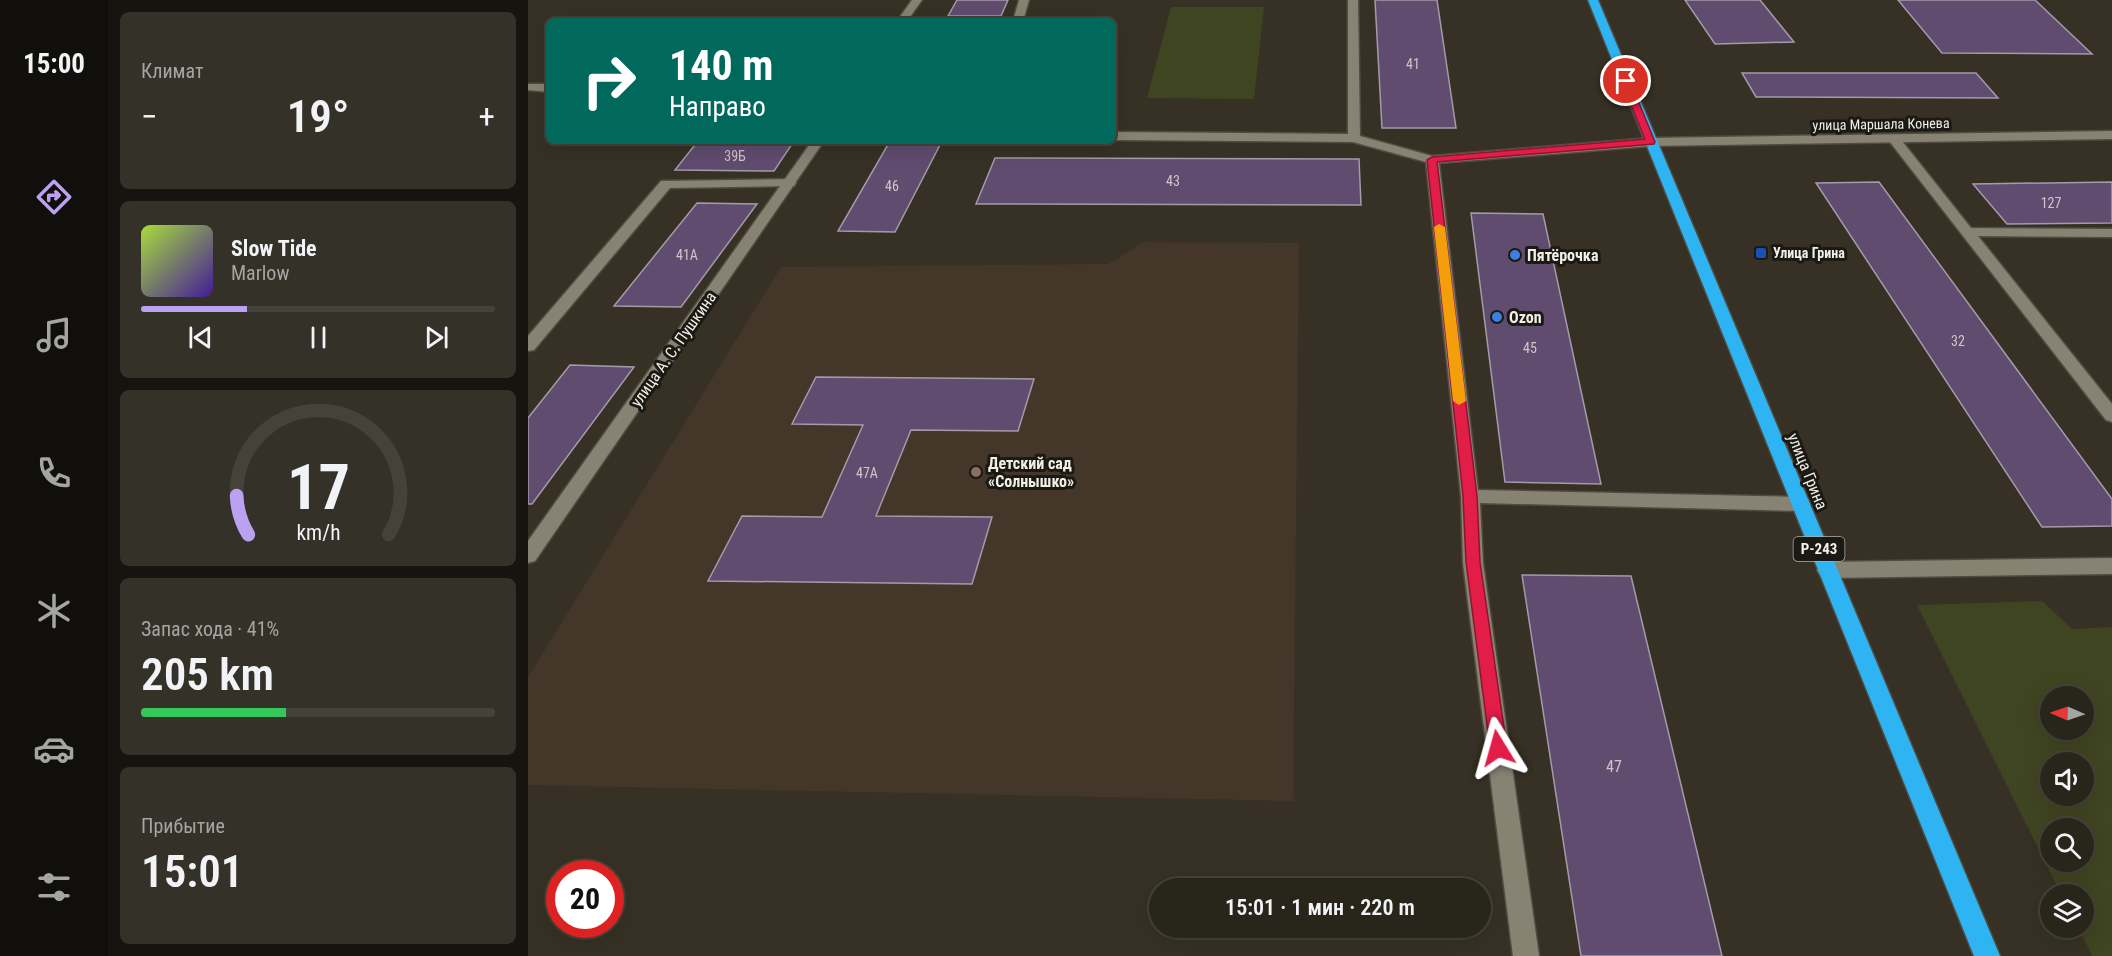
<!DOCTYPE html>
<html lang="ru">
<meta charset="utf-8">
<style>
:root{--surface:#28251b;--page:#343128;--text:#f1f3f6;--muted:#a5a5a3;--line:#44423a;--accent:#bca0f2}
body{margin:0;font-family:"Roboto Condensed",sans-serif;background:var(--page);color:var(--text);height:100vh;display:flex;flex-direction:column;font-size:22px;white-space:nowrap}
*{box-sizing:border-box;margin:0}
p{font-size:20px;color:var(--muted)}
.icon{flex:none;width:33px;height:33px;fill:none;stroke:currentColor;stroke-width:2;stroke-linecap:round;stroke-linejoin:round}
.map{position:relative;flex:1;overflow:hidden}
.side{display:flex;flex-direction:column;gap:12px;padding:12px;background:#16140f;width:420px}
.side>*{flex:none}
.top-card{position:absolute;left:18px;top:18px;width:570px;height:126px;border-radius:9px;box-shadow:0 6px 24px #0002,0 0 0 2px var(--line);background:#00695c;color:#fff;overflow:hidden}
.needle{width:39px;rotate:272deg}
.buttons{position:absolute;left:1512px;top:686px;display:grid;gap:12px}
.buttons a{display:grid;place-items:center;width:54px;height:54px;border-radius:50%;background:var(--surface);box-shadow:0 6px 24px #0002,0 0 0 2px var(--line);font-size:30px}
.speed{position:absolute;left:18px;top:860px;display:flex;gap:12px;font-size:30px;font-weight:700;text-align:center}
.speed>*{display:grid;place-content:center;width:78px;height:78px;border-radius:50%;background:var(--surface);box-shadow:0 6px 24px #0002,0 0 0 2px var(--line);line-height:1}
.speed .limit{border:9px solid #d22;background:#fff;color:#111}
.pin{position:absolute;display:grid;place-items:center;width:51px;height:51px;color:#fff;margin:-26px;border:3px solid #fff;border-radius:50%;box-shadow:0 2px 6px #0007}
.me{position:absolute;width:66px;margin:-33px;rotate:352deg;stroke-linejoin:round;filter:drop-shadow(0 0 4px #0008)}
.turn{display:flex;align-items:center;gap:21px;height:126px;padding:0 24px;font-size:27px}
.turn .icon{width:78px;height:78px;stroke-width:2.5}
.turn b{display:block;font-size:42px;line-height:51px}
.big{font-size:45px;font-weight:600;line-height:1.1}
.side .tile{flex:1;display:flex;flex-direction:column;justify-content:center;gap:9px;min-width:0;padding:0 21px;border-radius:9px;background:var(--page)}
.side .dial{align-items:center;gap:0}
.dial svg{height:156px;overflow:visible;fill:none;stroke:var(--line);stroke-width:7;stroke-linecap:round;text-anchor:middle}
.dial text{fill:var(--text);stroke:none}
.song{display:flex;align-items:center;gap:18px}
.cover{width:72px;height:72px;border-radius:9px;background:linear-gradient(135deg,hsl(80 70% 55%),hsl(260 70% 35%))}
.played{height:6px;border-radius:3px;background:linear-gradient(90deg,var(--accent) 30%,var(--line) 30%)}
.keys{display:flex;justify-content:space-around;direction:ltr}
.heat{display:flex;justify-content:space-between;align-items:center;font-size:33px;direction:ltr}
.charge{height:9px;border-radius:4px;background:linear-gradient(90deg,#34c759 41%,var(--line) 0)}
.trip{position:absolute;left:621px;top:878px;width:342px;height:60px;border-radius:30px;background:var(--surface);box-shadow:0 6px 24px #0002,0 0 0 2px var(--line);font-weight:600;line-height:60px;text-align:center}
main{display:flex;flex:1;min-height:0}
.dock{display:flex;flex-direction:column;width:108px;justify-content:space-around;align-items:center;background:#100f0b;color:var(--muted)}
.dock .icon{width:42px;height:42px}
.dock .active{color:var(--accent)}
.dock b{font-size:27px;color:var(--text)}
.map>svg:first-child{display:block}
.education{fill:#443628}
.green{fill:#3f4421;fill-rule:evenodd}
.building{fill:#604c6f;stroke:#a39baa;stroke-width:1.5}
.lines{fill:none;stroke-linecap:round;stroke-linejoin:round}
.lane-casing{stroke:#504c41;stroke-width:3}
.street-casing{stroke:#504c41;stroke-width:3}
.highway-casing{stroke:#504c41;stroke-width:3}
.lane{fill:#888273;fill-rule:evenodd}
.street{fill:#888273;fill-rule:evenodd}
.highway{fill:#2eb4f3;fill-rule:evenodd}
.route{fill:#e11d48;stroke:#92132f;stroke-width:1.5}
.slow{fill:#f59e0b}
.transit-dot{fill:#1a4fb4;stroke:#1b1913;stroke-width:2}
.shop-dot{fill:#3f7fe0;stroke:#1b1913;stroke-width:2}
.education-dot{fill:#8d6e63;stroke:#1b1913;stroke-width:2}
.labels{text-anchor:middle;stroke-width:6;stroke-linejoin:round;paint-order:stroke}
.number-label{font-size:14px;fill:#cec6c9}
.far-street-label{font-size:14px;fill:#f2efe7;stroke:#1b1913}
.far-poi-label{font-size:14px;font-weight:bold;fill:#f2efe7;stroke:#1b1913;text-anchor:start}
.shield{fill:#1b1913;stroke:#b2afa7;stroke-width:1.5}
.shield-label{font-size:15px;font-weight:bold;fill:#f2efe7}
.poi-label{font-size:16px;font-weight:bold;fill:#f2efe7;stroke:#1b1913;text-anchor:start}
.street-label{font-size:16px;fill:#f2efe7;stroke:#1b1913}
.near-number-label{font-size:16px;fill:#cec6c9}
</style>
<main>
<nav class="dock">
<b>15:00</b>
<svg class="icon active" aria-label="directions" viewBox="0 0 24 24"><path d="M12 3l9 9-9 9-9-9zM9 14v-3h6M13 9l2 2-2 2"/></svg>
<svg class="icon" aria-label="music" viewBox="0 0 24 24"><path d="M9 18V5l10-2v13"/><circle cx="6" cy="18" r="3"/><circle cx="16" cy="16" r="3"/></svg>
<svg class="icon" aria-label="phone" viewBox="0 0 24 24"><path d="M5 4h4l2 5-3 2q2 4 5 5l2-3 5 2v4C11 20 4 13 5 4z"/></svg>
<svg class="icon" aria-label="climate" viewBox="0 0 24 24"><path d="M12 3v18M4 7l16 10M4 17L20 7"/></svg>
<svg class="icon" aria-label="car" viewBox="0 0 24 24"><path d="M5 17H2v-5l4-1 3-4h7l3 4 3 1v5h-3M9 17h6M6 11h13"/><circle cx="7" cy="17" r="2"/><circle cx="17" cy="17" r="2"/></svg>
<svg class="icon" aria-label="filters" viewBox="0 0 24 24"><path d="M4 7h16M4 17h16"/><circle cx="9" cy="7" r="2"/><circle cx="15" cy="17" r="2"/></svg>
</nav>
<section class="side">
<div class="tile"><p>Климат</p>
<div class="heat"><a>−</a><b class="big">19°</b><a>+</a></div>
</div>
<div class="tile">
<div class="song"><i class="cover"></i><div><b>Slow Tide</b><p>Marlow</p></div></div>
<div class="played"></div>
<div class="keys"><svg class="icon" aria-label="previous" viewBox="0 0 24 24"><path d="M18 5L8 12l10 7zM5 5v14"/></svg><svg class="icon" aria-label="pause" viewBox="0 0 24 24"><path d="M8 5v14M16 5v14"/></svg><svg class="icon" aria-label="next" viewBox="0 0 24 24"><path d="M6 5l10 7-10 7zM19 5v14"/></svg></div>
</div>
<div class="tile dial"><svg viewBox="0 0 100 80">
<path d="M14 69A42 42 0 1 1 86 69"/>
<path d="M14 69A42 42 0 0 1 8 49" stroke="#bca0f2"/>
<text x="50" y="56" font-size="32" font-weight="700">17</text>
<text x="50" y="72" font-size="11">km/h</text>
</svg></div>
<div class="tile"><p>Запас хода · 41%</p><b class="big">205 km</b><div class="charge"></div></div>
<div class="tile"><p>Прибытие</p><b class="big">15:01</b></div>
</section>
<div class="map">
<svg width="1584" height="956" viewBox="0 0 1584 956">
<rect width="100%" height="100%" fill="#363124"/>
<!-- education -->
<path class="education" d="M616,242L771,243L765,801L0,785V677L253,267L580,264Z"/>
<!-- green -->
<path class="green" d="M643,7H736L726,99L619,98Z
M1514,601L1544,629L1584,627V956H1564L1550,927H1556V894H1533L1389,605ZM1522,696H1556V729H1522ZM1522,762H1556V795H1522ZM1522,828H1556V861H1522Z"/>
<!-- building -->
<path class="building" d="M429,0H480L473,16H420Z
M847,0H909L928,128H854Z
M1157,0H1232L1266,42L1187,44Z
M1370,0H1507L1564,54L1414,53Z
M1214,73H1448L1470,98L1228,97Z
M170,141H266L246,171L147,170Z
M362,141H414L367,232L310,231Z
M467,158L831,159L833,205L448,204Z
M1351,182L1584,499V526L1514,527L1288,183Z
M1584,182V223L1479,224L1445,184Z
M169,203L229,204L153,307L86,306Z
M943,213L1015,214L1073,484L977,482Z
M42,365L106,367L4,504H0V418Z
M288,377L506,379L490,431L383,430L348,516L464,517L444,584L180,581L214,516L294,517L335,425L264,424Z
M994,575L1103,576L1194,956H1053Z"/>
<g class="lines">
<defs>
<path id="lane" d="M491,0H501L495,21H485Z
M820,0H830L832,136L904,156L1122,138L1128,142L1122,146L911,163L950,490L1273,497L1280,499L1282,504L1280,509L1273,511L952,503L955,563L1011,956H985L935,563L933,496L898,162L825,142L585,140V132L820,134Z
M0,84H21V92L0,90Z
M1366,135L1370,136L1443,228L1584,229V237L1450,236L1584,404V422L1578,420L1362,142L1360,139Z
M261,179L266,180L268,183L266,186L142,188L6,350L0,351V336L133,181Z
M1584,558V574L1299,578L1292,575L1289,570L1292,565L1299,562Z"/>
<path id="street" d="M384,0H394L379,21H369Z
M1584,131V139L1122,146L1116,142L1122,138Z
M284,141H296L7,561L0,563V541Z"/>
<path id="highway" d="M1060,0H1070L1472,956H1446Z"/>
</defs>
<!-- lane casing -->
<use href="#lane" class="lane-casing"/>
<!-- street casing -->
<use href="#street" class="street-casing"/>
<!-- highway casing -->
<use href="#highway" class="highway-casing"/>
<!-- lane -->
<use href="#lane" class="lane"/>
<!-- street -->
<use href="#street" class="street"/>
<!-- highway -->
<use href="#highway" class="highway"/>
</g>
<!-- route -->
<path class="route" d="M1098,78L1102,81L1127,142L1126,144L909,162L949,496L952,562L979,748L976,753L970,755L964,753L962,748L938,562L935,496L899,160L904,157L1117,139L1093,81Z"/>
<!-- slow -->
<path class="slow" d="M911,224L917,227L938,401L931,405L925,401L906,227Z"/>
<!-- markers -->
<rect class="transit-dot" x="1227" y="247" width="12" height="12" rx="3"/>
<g class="shop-dot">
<circle cx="987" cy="255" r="6"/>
<circle cx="969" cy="317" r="6"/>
</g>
<circle class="education-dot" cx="448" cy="472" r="6"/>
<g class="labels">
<!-- number labels -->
<g class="number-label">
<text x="885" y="69">41</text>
<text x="207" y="161">39Б</text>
<text x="645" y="186">43</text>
<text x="364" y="191">46</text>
<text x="1523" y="208">127</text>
<text x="159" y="260">41А</text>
<text x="1430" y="346">32</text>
<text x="1002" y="353">45</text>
<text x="339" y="478">47А</text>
</g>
<!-- far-street labels -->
<g class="far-street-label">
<text transform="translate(1353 124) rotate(-1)" y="5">улица Маршала Конева</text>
</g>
<!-- far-poi labels -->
<g class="far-poi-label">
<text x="1245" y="258">Улица Грина</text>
</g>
<!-- shield labels -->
<rect class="shield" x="1265.5" y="537" width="51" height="24" rx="4.5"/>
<g class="shield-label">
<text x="1291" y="554">Р-243</text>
</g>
<!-- poi labels -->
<g class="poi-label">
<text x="999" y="261">Пятёрочка</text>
<text x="981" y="323">Ozon</text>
<text x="460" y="469">Детский сад<tspan x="460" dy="18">«Солнышко»</tspan></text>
</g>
<!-- street labels -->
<g class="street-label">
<text transform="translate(145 349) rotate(-55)" y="6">улица А. С. Пушкина</text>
<text transform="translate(1280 471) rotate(68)" y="6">улица Грина</text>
</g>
<!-- near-number labels -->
<g class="near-number-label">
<text x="1086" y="772">47</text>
</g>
</g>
</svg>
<div class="buttons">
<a><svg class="needle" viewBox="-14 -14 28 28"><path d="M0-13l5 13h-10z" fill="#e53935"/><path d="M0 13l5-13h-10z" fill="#a5a5a3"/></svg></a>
<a><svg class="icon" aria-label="sound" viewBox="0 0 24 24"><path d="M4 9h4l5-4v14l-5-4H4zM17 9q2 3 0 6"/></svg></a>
<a><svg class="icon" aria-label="search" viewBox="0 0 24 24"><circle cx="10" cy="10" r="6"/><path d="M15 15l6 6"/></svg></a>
<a><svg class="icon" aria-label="layers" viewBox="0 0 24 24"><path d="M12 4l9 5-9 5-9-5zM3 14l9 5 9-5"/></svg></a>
</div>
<div class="speed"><div class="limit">20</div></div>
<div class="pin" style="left:1098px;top:81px;background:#d93025"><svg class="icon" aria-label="arrive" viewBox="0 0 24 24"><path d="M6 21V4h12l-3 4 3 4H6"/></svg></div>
<svg class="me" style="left:970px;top:748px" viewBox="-20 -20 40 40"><path d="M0-17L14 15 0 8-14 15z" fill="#e11d48" stroke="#fff" stroke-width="4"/></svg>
<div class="trip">15:01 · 1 мин · 220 m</div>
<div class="top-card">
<div class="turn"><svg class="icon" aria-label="right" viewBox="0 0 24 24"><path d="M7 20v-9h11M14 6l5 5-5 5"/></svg><div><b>140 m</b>Направо</div></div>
</div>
</div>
</main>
